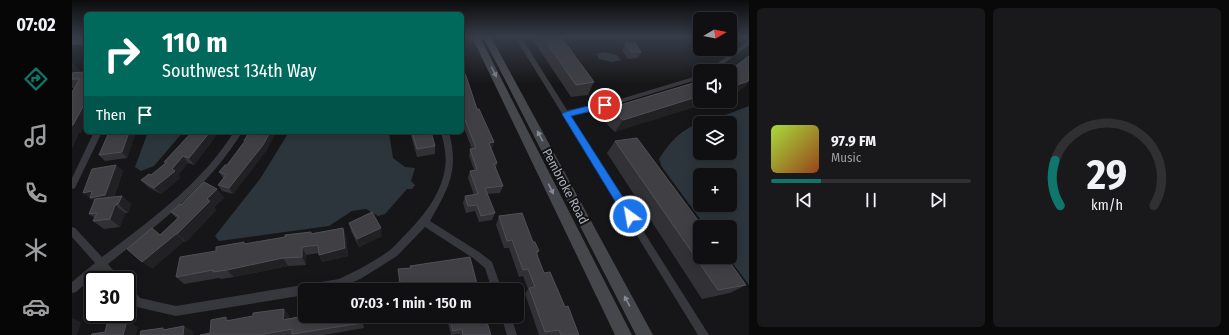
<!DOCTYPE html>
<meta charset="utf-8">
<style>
:root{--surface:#101012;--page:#19191b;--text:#f1f3f6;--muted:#9c9d9f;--line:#303032;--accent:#0f766e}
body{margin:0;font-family:"Fira Sans Condensed",sans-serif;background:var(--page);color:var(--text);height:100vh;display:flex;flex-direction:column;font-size:15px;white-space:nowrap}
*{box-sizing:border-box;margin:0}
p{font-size:13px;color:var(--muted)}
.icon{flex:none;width:22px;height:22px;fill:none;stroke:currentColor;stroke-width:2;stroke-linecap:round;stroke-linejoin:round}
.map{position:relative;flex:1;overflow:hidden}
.sheet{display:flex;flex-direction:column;gap:8px;padding:8px;background:#09090a;width:480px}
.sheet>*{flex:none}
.top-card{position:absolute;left:12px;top:12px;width:380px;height:122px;border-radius:6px;box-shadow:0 2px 10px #0003,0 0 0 1px var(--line);background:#00695c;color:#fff;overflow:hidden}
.needle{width:26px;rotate:80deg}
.buttons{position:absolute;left:621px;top:12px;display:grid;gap:8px}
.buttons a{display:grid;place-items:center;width:44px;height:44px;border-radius:6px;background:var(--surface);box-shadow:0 2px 10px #0003,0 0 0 1px var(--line);font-size:20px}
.speed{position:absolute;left:12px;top:271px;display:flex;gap:8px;font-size:20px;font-weight:700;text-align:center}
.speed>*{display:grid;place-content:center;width:52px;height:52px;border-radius:50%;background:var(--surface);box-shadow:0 2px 10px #0003,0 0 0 1px var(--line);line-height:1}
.speed .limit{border:2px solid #111;border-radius:6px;background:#fff;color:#111}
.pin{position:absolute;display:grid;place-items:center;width:34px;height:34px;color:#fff;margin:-17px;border:2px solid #fff;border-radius:50%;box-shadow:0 1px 4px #0007}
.me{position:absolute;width:44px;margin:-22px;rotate:328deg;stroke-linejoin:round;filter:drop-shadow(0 0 3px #0008)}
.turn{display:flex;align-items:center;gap:14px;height:84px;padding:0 12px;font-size:18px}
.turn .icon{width:52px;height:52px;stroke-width:2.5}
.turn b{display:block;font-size:28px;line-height:34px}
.then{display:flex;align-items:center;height:38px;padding:0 12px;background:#0003;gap:8px;font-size:15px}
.sheet .widget{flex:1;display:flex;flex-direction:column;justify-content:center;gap:6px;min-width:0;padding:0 14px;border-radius:6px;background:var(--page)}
.sheet .dial{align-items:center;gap:0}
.dial svg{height:104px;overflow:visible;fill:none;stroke:var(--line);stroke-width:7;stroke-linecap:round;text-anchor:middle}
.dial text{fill:var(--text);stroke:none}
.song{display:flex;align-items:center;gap:12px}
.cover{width:48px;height:48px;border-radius:6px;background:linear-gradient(135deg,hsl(80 70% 55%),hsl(20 70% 35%))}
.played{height:4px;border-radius:2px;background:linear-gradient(90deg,var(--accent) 25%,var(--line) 25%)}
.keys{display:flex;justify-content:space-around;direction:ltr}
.sheet .tiles{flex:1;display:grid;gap:8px;grid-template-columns:repeat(2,1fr)}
.trip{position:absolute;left:226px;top:283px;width:226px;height:40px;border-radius:6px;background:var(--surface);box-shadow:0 2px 10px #0003,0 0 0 1px var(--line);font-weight:600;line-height:40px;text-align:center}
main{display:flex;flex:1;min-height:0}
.tabs{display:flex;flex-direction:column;width:72px;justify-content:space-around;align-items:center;background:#060607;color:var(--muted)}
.tabs .icon{width:28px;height:28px}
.tabs .active{color:var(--accent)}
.tabs b{font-size:18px;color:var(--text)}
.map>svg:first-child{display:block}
.water{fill:#2c353c;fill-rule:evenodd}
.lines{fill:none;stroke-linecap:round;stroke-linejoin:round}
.street{fill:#37383d;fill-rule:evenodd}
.secondary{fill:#45474d;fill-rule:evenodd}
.wall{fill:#323236}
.shaded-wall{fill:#212124}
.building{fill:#3f3f44;stroke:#4f5156}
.oneway{fill:#858993}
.route{fill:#1a73e8;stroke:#114b97}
.labels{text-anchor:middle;stroke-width:4;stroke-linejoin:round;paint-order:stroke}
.street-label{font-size:13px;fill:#a8adb8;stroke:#111113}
</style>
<main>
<nav class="tabs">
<b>07:02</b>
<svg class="icon active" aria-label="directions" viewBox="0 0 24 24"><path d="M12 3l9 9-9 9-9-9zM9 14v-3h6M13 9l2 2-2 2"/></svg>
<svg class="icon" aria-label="music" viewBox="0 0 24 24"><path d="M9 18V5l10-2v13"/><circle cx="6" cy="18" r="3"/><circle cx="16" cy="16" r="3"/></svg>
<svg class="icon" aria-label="phone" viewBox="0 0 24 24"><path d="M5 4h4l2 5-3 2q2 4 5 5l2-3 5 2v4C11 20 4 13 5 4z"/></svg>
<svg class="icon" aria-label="climate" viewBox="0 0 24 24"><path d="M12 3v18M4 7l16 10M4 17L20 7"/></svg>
<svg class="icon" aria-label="car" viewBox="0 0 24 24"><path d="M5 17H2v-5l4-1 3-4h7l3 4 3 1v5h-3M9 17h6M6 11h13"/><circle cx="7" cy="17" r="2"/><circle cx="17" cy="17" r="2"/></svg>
</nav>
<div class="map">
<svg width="677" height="335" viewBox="0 0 677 335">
<rect width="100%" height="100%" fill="#161618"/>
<!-- water -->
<path class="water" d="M533,52L545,55L549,60L540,62L527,59L524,54Z
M677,106V285L656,257H658V227H634L590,167L587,159C598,142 608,130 628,123V153H658V123H629L651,116ZM628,175H658V205H628Z
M76,132H111L82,166L69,171L63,167Z
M217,132H317L321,158L333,167L343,168L339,181L343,185L340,189H335L313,214L306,216L294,209L280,211L257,226L147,241L143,236L188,179Z"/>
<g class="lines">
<!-- street -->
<path class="street" d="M443,37H449L495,110L522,107L628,75V79L522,111L498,115L637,335H626Z
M677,40V45L642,71H635Z
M22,132H30L3,188L0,189V178Z
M162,132H170C137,187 85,225 36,264L47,277L49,280H37L29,270L4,292L0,293V282L23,263L0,237V227L3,228L30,257C64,231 99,206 128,175C141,162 152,147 162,132Z
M369,132H377C387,170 377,188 358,221L407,252L420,262L430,290H420L413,268L401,258L353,227L325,256L290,278L267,289L233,290V295L104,316L65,307L61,306L55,299V286L59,287L68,298L104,306L267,279C284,271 301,262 317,251C322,247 326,242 330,238C349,219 369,196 373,168C375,156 372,144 369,132Z
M429,316H439L445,335H435Z"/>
<!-- secondary -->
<path class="secondary" d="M400,37H408L560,335H543Z
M411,37H419L581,335H564Z
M14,38V44L0,45V39Z"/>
</g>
<!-- wall -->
<path class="wall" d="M459,37H489L522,82L516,95L499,97Z
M553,43L569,52L566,58L556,59L550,50Z
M0,63L8,72L9,133H7L0,148V92L2,88H0Z
M390,68L405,109L422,142L419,150L425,163L424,168L431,186L428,193L415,194L423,213L420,220L407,222L403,211L394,213L391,203L393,196L402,195L396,178L398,171L402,170L397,156L398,149H400L390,123Z
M628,81L543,132L531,120L538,108Z
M37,132H64L55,158L33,161L27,155Z
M120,132H147L122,165L116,163L106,175L108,178L89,194L76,187L69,180L79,175L94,163L92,162Z
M179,132H204L194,151L161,194L150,191L146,185L151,178L147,172L155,165L172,143V141L178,135Z
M338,132H359L363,146V154L345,157Z
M543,141L674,285L658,293L630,299L535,153Z
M44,165L51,171L42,197L50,196L59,204L56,213H53L48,227L32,229L21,221L23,218L17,214L22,201L19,199Z
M145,189L152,198L142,207L144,210L114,242L112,241L80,269L88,235L105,219L99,212L109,205Z
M427,216L461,242L467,251L465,255L472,273L493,307L507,335H467L453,294L456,289L451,276L447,277L437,248H432L424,225Z
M277,223L310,236L287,247L279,231Z
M271,228L274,236L276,256L250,262L247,255V253L234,255V265L216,266L162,277L149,279L147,278L112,284L104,277L144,251L174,244Z
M326,269L405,284L403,290H293L327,282Z
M217,315L216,319L233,316H326V317L291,322L292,328L252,335H128L138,333L158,320Z
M374,316H413L419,335H388V334L379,335Z"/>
<!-- shaded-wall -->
<path class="shaded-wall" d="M1,63L8,72L4,79H0V65Z
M677,80V83L663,95L658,96V87Z
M628,96V101H643L543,132L551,120Z
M14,101V123L9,133H7L0,148V125Z
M57,132H64L55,158L50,152Z
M138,132H147L122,165L117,158Z
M198,132H204L194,151L161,194L157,188Z
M422,142L420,150H415L417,143Z
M111,156L116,163L106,175L108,178L89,194L82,188L100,169Z
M44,165L51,171L40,201L25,204L11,193L20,191Z
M145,189L152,198L142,207L144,210L114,242L105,234L135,199Z
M50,196L59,204L56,213L46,204Z
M43,205L53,213L48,227L38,219Z
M271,228L274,236L276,256L250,262L247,255Z
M309,228L310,236L287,247L285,239Z
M104,234L112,241L80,269L70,262Z
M230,247L234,255V265L230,257Z
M211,258L216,266L162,277L155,270Z
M212,309L217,315L216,326L211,320Z
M154,317L162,323L154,321Z
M289,317L291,322L292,328L290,323Z
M0,318L9,322L5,335H0Z
M55,321L66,327L64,335H51Z
M112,326L122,332L121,335H111Z"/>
<!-- building -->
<path class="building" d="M471,37H489L522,82L504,85Z
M553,43H563L569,52H559Z
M677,56V80L674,82L658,87V71H657Z
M14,67V101L1,125H0V92L8,79H0V73L12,72Z
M390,68L394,76L405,109H407L422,142L417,143L425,163L422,164L431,186L413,188L423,213L409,216L405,205L396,206L393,196L406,194L398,171L405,170L398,149L404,148L390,112Z
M628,81V96L551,120L538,108Z
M37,132H57L50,152L27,155Z
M120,132H138L117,158L111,156L100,169L103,171L82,188L69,180L77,174L79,175L95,162H92Z
M179,132H198L191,145L157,188L146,185L154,175L147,172L153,165H155L173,141H172L176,134L178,135Z
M340,132H359L363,146L345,149Z
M565,138L631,227H628V257H654L674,285L646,290L543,141Z
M44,165L33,195L18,198L20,191L11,193L20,169Z
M132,182L145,189L135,199L138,201L105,234H104L70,262L55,249L80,228L88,235L107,217L99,212L108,204L109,205Z
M50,196L46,204L43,205L38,219L21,221L25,213L17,214L23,199Z
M300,212L309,228L285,239L277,223Z
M450,213L461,242H463L467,251L464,252L472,273L478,272L493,307L496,306L507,335H489L487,330L473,332L457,288L463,287L456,269L451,270L440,240L435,241L427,216Z
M271,228L273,248L247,255L246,245L230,247V257L211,258L155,270L141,272V270L104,277L108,257L144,251V247L172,242V244L213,237V235L239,232V234Z
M398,257L405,284L393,286L394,290H370V288L360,290H293V288L328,282L326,269L339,268L338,266Z
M230,304H233V316H293L289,317L290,323L220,334V329L192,334V335H128L138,333L139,320L154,317V321L181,316V313L212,309L211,320L231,316Z
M377,316H413L419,335H391L390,329L381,331Z
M55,321L51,335H19L20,334L33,332L35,324Z
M112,326L111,335H68L69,331L91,328V330Z"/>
<!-- one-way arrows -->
<defs><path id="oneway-solid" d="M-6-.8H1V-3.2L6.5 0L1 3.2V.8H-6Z"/></defs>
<g class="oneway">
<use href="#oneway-solid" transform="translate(422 72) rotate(63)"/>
<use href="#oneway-solid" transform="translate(468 136) rotate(-118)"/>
<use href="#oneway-solid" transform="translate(479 189) rotate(64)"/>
<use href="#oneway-solid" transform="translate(555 301) rotate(-118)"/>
</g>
<!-- sky -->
<linearGradient id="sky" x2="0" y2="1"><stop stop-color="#0c0c0d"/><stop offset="0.44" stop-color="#363c48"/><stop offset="1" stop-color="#363c48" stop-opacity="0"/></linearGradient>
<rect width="677" height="84" fill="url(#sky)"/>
<!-- route -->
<path class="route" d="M533,102L536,103V107L499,116L561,213L563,216L561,219H554L490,114C492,111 526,104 533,102Z"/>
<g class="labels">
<!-- street labels -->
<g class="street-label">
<text transform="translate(494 186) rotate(62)" y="5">Pembroke Road</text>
</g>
</g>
</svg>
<div class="buttons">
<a><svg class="needle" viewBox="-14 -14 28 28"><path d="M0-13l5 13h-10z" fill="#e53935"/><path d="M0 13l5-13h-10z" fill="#9c9d9f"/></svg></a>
<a><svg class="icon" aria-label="sound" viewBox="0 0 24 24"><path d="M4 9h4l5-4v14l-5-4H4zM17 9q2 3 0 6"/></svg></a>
<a><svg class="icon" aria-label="layers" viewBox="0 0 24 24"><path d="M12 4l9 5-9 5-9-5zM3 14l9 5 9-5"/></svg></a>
<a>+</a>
<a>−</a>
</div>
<div class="speed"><div class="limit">30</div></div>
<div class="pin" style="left:533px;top:105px;background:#d93025"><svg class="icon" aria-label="arrive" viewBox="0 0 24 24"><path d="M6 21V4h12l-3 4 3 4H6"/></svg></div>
<svg class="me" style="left:558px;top:216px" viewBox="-20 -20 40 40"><circle r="17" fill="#1a73e8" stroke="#fff" stroke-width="3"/><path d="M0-11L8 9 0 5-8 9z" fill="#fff"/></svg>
<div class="trip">07:03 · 1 min · 150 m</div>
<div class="top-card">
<div class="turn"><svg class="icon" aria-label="right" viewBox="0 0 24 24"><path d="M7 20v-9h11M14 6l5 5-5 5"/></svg><div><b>110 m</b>Southwest 134th Way</div></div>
<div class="then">Then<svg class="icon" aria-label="arrive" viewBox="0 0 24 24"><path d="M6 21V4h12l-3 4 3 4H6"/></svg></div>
</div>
</div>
<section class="sheet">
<div class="tiles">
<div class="widget">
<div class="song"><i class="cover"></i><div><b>97.9 FM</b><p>Music</p></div></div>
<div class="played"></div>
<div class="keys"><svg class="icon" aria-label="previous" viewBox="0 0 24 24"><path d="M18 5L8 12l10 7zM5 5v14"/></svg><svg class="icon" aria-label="pause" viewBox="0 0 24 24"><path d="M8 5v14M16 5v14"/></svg><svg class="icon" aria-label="next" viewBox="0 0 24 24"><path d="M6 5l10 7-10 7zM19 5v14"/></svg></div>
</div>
<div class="widget dial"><svg viewBox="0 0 100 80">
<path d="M14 69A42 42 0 1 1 86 69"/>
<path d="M14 69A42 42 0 0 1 10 34" stroke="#0f766e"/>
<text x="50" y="56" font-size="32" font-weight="700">29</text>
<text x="50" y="72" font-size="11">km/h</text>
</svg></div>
</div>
</section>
</main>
